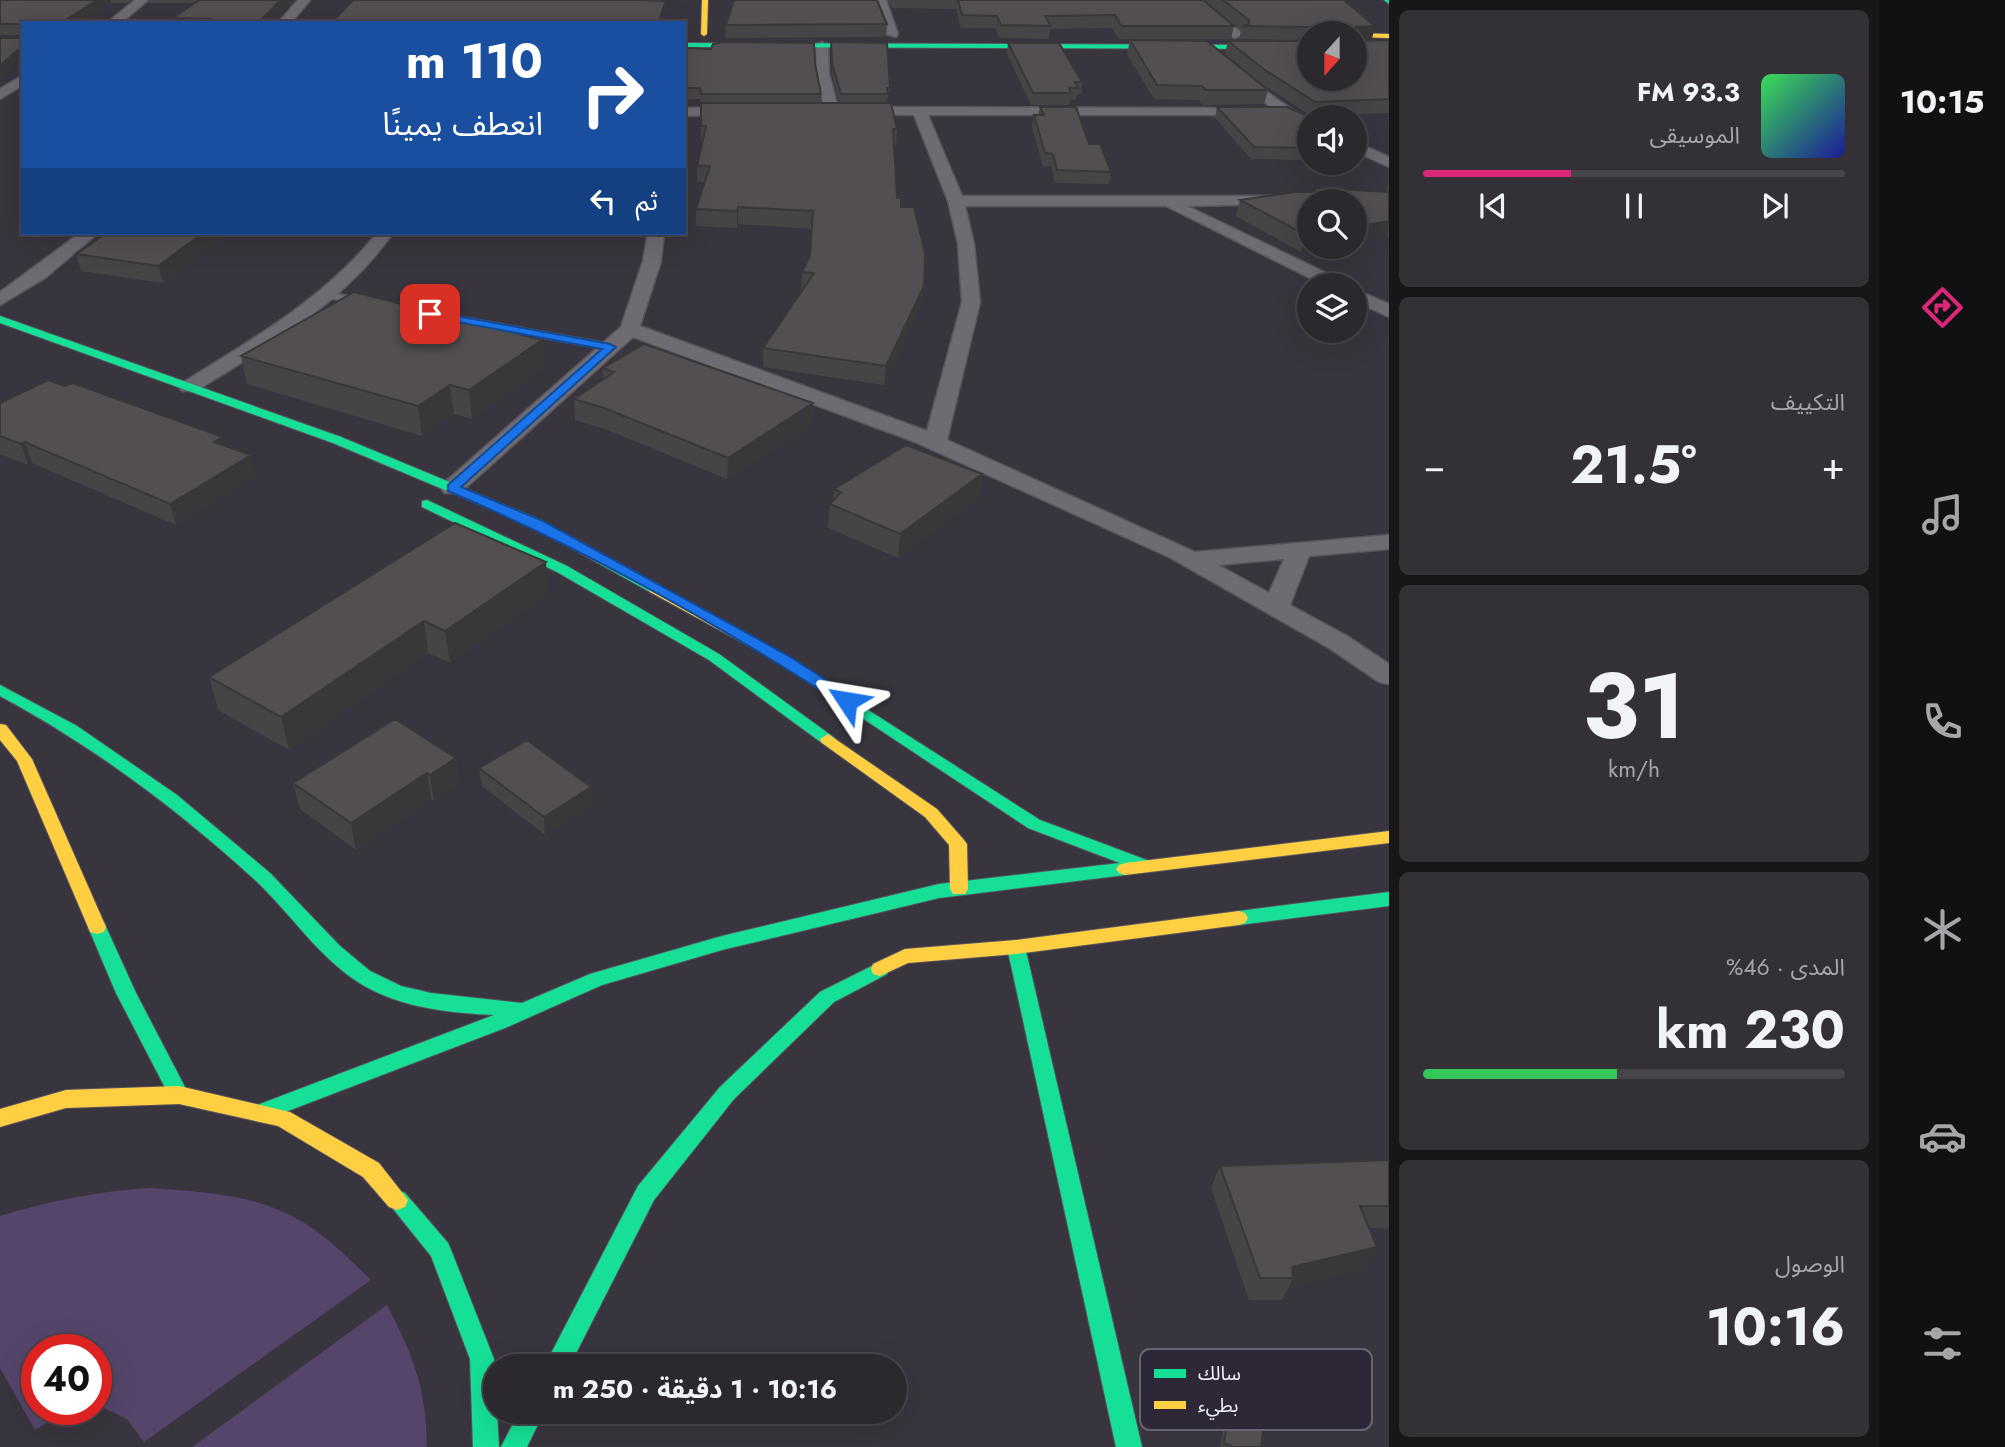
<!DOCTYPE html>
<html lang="ar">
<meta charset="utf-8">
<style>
:root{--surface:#2b282e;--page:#333036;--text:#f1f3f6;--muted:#a6a6aa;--line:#47444a;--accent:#db2777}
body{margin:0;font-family:Jost,"Noto Sans Arabic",sans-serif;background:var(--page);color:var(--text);direction:rtl;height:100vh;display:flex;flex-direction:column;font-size:26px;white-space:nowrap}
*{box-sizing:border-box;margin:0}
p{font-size:23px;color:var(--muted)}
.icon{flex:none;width:38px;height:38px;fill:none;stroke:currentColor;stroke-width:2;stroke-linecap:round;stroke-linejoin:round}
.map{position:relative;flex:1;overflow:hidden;direction:ltr}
.panel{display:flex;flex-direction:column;gap:10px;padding:10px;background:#181619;width:490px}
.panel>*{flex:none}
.top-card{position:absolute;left:21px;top:21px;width:665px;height:214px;border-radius:0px;box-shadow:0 7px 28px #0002,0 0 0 2px var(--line);direction:rtl;background:#1a4fa0;color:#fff;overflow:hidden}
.needle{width:46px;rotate:201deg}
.fabs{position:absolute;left:1297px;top:21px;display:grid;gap:14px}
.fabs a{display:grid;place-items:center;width:70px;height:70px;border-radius:50%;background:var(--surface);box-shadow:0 7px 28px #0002,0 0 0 2px var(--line);font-size:35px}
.speed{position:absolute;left:21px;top:1334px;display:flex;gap:14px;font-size:35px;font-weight:700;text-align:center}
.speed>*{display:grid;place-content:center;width:91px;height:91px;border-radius:50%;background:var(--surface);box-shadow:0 7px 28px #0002,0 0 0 2px var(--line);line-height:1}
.speed .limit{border:10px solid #d22;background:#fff;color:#111}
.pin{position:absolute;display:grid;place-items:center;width:60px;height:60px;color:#fff;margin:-30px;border-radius:14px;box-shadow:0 4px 10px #0006}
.me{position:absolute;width:77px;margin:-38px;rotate:303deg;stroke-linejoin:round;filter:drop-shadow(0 0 5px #0008)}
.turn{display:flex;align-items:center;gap:24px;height:147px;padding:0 28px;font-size:32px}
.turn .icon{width:91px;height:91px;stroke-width:2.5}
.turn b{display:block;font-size:49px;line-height:60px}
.then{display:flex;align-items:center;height:66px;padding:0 28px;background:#0003;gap:14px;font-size:26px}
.big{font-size:52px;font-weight:700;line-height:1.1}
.panel .widget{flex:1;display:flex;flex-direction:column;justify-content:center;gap:10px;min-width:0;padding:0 24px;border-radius:10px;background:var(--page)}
.panel .dial{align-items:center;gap:0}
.dial b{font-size:91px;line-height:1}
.song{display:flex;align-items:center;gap:21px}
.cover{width:84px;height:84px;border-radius:10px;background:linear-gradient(135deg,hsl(130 70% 55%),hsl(240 70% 35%))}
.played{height:7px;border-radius:4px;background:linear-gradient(90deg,var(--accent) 35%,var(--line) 35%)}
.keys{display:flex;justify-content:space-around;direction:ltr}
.heat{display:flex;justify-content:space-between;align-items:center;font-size:38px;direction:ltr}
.charge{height:10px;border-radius:5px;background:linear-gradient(90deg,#34c759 46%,var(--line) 0)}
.trip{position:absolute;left:483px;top:1354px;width:424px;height:70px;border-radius:35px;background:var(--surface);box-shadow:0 7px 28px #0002,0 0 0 2px var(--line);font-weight:700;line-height:70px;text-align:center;direction:rtl}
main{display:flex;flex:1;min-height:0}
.tabs{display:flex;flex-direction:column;width:126px;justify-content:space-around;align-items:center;background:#111012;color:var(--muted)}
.tabs .icon{width:49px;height:49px}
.tabs .selected{color:var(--accent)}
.tabs b{font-size:32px;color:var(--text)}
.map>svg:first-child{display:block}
.green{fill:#55456b;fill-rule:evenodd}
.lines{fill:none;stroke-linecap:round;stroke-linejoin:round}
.lane-casing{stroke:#58545d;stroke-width:3}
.street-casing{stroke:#58545d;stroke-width:3}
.fast-casing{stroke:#58545d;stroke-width:2}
.slow-casing{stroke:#58545d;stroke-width:2}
.lane{fill:#6e6b72;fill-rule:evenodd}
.street{fill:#6e6b72;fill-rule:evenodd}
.fast{fill:#16e098;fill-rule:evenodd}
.slow{fill:#ffcf43;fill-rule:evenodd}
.wall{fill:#474446}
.shaded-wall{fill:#3a3739}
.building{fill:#534f51;stroke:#3a3739;stroke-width:2}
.route{fill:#1a73e8;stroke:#114b97;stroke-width:2}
.key{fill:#2d2738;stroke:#696473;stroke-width:2}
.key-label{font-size:19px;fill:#f6f2fe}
</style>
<main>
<nav class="tabs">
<b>10:15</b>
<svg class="icon selected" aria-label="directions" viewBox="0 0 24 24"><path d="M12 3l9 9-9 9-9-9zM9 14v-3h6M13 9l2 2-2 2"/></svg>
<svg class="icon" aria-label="music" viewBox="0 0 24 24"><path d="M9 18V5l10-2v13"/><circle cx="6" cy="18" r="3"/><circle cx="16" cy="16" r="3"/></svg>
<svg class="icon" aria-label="phone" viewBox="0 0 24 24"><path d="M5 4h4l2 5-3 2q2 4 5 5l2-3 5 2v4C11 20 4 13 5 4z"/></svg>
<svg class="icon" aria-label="climate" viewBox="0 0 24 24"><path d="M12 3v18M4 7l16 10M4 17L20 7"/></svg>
<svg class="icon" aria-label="car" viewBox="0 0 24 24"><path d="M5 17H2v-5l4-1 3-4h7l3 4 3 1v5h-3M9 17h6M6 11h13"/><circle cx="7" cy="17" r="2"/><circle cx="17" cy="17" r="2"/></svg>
<svg class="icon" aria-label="filters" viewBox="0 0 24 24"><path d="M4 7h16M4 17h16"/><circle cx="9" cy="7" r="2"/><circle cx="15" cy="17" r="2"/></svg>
</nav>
<section class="panel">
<div class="widget">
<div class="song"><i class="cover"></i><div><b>93.3 FM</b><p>الموسيقى</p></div></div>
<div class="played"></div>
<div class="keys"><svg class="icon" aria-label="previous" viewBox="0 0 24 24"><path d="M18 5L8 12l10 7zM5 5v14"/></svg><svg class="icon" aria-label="pause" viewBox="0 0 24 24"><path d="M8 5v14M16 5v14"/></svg><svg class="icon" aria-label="next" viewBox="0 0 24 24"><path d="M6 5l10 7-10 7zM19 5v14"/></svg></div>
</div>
<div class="widget"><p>التكييف</p>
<div class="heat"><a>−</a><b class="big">21.5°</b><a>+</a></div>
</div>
<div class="widget dial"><b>31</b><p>km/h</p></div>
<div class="widget"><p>المدى · 46%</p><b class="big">230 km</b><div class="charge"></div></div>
<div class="widget"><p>الوصول</p><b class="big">10:16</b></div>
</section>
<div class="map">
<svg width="1389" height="1447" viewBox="0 0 1389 1447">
<rect width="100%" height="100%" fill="#39353e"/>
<!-- green -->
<path class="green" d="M150,1188C204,1192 259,1194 306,1224C330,1239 351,1261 371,1280L144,1442L127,1419L104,1408L64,1412L35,1430L0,1368V1216C50,1201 98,1191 150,1188ZM37,1349H96V1409H37Z
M387,1305C414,1358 426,1387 427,1447H192Z"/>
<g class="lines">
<defs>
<path id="lane" d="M326,292L361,298L366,301L361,304L323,297L321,295Z
M450,315L610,344L615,347L610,350L447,320L445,318Z"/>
<path id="street" d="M135,0H148L121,23H107Z
M298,0H310L291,23H278Z
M874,0H886L898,34L896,37L886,34Z
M1189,0H1202L1244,35L1234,38Z
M822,42L828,46L829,74L839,111L832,115L825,111L817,74L816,46Z
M1240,73L1290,108L1309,118V127L1280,114L1235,80V74Z
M23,75V85L0,99V89Z
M739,107L744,108V114L684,116V108Z
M857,107L1259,108L1261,111L1254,115H928L962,196H1278L1284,198L1286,201L1284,204L1187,206L1343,281L1346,285H1324L1166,206H965L974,244L980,302L947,440L1195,552L1389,535V549L1309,556L1290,605L1347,636L1389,664V684L1379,682L1329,648L1169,557L915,442L633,337L460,493H444L441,488L444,483L621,327L643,261L648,233H664L661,261L640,326L927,431L962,302L958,244L948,201L914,115L852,114V108ZM1284,559L1269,593L1218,565Z
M1354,141L1389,157V167L1354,151Z
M80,233H98L45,278L0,305V292Z
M377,233H393C343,304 268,346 196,391H182L179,387L182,383C253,339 324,299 377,233Z
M1354,289L1389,304V317L1354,301Z"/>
<path id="fast" d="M1384,0H1389V4Z
M684,43L1309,45V49L684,47Z
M0,316L341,437L543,521L662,589L655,593L650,592L533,527L333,443L0,323Z
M427,500L567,566L719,654L836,739L828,744L822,743L709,660L557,572L422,507V501Z
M0,685L77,726L177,795L270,873L340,946L370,971L401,986L431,993L522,1003L590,974L722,936L939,884L1120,863L1028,828L835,700L832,697L840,692L1040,820L1152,862L1155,866L1152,870L1146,872L1133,868L1131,873L1125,875L939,898L722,950L602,985L505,1028L259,1122L252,1119L249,1113L252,1107L494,1015C454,1013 411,1009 374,991C324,967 294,916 254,879C176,808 93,746 0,696Z
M1389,892V906L1239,925L1233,923L1230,918L1233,913L1239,911Z
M97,920L104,922L106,927L136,993L186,1089L189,1095L186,1101L179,1104L172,1101L116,993L88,927L90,922Z
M1016,940L1023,942L1025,947L1142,1447H1116L1007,947L1009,942Z
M880,962L887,964L889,969L887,974L834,1002L734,1099L654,1200L569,1367H544L638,1186L720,1087L820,992Z
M397,1190L405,1193L448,1243L451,1250L494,1359L499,1447H473L470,1359L431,1256L386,1200L389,1193Z
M519,1412H544L527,1447H501Z"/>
<path id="slow" d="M702,0H708L707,34L704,36L701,34Z
M1353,33H1354L1389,34V38L1354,37Z
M655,585L786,655L848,697L840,702L835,700L776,661L650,592L648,589Z
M0,724L6,725L32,759L106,927L104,932L97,934L90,932L88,927L17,761L0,740Z
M828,734L937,809L964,840L967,844L968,889L965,894H953L950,889L949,845L925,817L822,743L820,739Z
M1389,831V843L1125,875L1119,873L1116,869L1119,865L1125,863Z
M1239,911L1245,913L1248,918L1245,923L1239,925L1016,954L908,963L880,976L873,974L871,969L873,964L905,949L1016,940Z
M179,1086L290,1112L379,1163L408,1200L405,1207L397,1210L389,1207L363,1177L278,1126L179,1104L66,1108L0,1127V1109L66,1090Z"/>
</defs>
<!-- lane casing -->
<use href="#lane" class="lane-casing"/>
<!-- street casing -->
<use href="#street" class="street-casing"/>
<!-- fast casing -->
<use href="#fast" class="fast-casing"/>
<!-- slow casing -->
<use href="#slow" class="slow-casing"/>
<!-- lane -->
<use href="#lane" class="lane"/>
<!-- street -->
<use href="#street" class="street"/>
<!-- fast -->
<use href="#fast" class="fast"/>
<!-- slow -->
<use href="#slow" class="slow"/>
</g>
<!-- wall -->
<path class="wall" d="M0,0H131L128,3H111L80,23H23V60L18,63L22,35H0Z
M148,0H293L270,23H174L173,18L194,3H149Z
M888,0H1203L1234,26L1231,39H1119L1112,28L1050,29L1049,39L1000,38L995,28H961L956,9L892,8Z
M1205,0H1344L1372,39L1356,41L1389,40V113L1311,116L1262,84L1225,54L1228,41L1309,79L1354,33H1309V40L1239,39L1241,30Z
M887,24L886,37L726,38V25Z
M1130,40L1268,90L1264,104L1203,105L1199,100L1154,99L1127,54Z
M831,42L890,88L887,103L897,129L896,145H894L897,198L901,207L924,286L922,304L884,385L763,367V348L802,290H801L802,272L810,256L812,229L738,224L737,228L696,226V209L705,182H697V166L702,142H701L700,99H684V48L711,49L815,64L821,94V103H839L832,74Z
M1008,43L1082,82L1081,94H1077L1076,100L1070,99L1069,105H1031L1007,54Z
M1040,107L1089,144L1111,172L1109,184L1055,183L1051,166H1043L1032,127L1034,115H1038Z
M1217,107L1309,117V160L1251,159L1215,118Z
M1389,182V238L1387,237L1309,247H1330L1301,252L1236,216L1240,200L1386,191Z
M229,233L163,283L81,271L76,254Z
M542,340L544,368L472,419L454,414L422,436L247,384L241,356Z
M603,368L813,403L812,425L727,479L605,429L575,420L574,399L603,379Z
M0,403L225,446L256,476L176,525L32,463L28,465L0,454Z
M982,474L979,497L898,558L828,528L830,504L833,501L834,489Z
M455,523L548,594L450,663L428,653L289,750L218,710L209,677Z
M456,758L459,784L434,801L431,799L356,850L300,809L293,783Z
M479,768L593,804L545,835L482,786Z
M1389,1160V1229L1369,1228L1365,1269L1289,1287L1282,1300H1249L1211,1188L1220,1166Z
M1231,1396L1261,1447H1220L1227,1404Z"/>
<!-- shaded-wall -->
<path class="shaded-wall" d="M97,0H111V3L80,23H61Z
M281,0H293L270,23H258Z
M666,1V10L661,23H658Z
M1375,26L1372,39L1354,40L1356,27Z
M23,47V60L0,80V66L15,52Z
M738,207V224L737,228V211Z
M1389,221V230L1387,237L1354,243V227Z
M203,233H229L163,283L158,266Z
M1306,235H1309V247H1330L1301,252Z
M924,286L922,304L884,385L886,366Z
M542,340L544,368L472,419L469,390Z
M450,385L454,414L422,436L418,406Z
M813,403L812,425L727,479L728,458Z
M223,437L227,458L214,442Z
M25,442L32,463L28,465L21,444Z
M251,455L256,476L176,525L170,504Z
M982,474L979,497L898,558L900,534Z
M546,562L548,594L450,663L445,631Z
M424,621L428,653L289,750L281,717Z
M456,758L459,784L434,801L430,775Z
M427,773L431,799L356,850L351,823Z
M591,787L593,804L545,835L544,817Z
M1377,1247L1365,1269L1289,1287L1293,1278L1292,1267Z"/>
<!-- building -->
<path class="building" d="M0,0H97L61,23H23V47L15,52L0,66V38H22V24H0Z
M199,0H281L258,23H205L210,19L173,18Z
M353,0H641L666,1L658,23H331Z
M734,0H877L887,24L726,25Z
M958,0H1203L1234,26H1121L1115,15L1045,16L1051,26L1001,25L997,16L962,15Z
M1223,0H1344L1375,26L1356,27V41L1389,40V99L1315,102L1265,70L1228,41H1309V79H1354V33H1315L1314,27L1242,26L1249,24V20Z
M1130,40L1207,41L1268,90H1206L1202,86L1157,85Z
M721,42L814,43L815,64L821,94H701L700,88H684V48L711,49L713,44Z
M831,42L887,43L890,88H887L888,94H841L832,63Z
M1008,43H1059L1082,82H1075L1078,88H1069L1071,93H1033Z
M701,103H891L897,129H893L897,198H901V207H914L925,253L924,286L886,366L763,348L814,273L802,272L810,256L813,211L738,207L737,211L696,209L710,166H697L706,126H701Z
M1040,107H1076L1089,144H1100L1111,172L1057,170L1053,154L1045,153L1034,115H1044Z
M1217,107H1287L1310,117H1309V148L1254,147Z
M1318,188L1389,192V221L1354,227V201H1309V235H1306L1240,200L1295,192H1313Z
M107,233H203L158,266L76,254Z
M354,292L542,340L469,390L450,385L418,406L241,356Z
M644,344L813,403L728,458L604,408L574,399L614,372L603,368Z
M48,380L65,386L73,383L223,437L214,442L251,455L170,504L25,442L21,444L0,436V403Z
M906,445L982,474L900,534L830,504L841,492L834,489Z
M455,523L546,562L445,631L424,621L281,717L209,677Z
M395,719L456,758L430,775L427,773L351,823L293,783Z
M527,740L591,787L544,817L479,768Z
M1389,1160V1206H1360L1377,1247L1292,1267L1293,1278H1260L1220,1166Z
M1231,1396L1266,1410L1261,1447H1233L1224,1443Z"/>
<!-- route -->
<path class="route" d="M430,311L610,344L616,347L461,487L543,521L787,655L853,697L855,701L853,704H842C718,624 583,548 448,491V485L602,349L426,316V312Z"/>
<!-- legend -->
<rect x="1140" y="1349" width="232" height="81" rx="10" class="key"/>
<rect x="1154" y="1369" width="32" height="9" fill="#16e098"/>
<rect x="1154" y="1401" width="32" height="8" fill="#ffcf43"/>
<g class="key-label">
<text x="1198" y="1380">سالك</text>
<text x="1198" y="1412">بطيء</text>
</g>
</svg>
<div class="fabs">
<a><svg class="needle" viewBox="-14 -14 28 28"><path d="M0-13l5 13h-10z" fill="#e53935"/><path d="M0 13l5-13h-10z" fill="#a6a6aa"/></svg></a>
<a><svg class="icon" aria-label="sound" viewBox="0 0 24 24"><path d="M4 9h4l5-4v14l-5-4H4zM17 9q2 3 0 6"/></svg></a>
<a><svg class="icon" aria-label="search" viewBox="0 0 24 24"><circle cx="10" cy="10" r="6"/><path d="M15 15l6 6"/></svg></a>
<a><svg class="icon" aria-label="layers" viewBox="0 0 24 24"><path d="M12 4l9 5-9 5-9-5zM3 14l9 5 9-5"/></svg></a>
</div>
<div class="speed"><div class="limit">40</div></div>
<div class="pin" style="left:430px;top:314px;background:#d93025"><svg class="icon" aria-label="arrive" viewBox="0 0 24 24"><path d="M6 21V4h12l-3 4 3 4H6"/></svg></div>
<svg class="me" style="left:847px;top:701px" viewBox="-20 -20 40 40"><path d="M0-17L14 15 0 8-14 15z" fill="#1a73e8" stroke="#fff" stroke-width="4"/></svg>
<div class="trip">10:16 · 1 دقيقة · 250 m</div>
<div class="top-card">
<div class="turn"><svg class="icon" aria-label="right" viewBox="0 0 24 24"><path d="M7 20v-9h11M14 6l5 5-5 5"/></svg><div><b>110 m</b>انعطف يمينًا</div></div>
<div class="then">ثم<svg class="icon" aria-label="left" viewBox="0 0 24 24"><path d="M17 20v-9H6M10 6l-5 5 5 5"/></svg></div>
</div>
</div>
</main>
